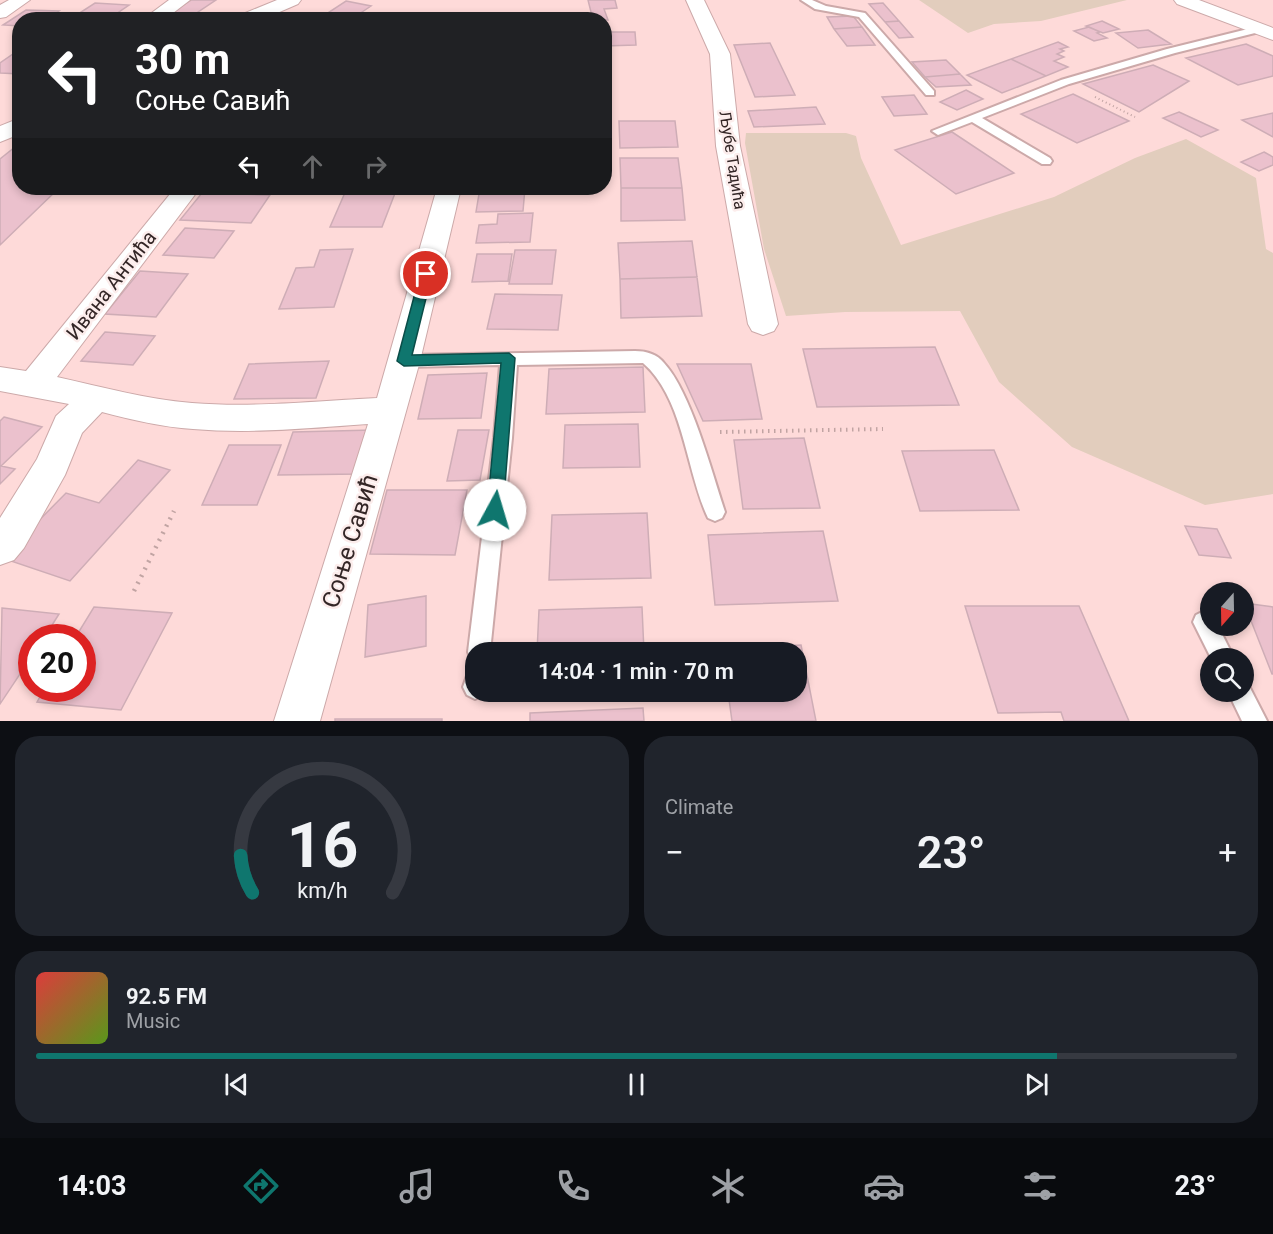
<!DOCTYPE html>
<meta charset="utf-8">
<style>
:root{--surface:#171b24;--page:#20242c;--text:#f1f3f6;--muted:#9ea1a6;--line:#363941;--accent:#0f766e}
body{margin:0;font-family:Roboto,sans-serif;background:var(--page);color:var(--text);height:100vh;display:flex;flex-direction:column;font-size:22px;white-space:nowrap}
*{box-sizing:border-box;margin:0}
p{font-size:20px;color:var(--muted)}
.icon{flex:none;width:33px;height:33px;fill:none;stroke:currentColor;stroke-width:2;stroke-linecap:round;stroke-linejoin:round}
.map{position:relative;height:721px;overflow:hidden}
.details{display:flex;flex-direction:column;gap:15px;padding:15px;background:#0d0f14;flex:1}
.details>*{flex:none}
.top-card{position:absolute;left:12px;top:12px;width:600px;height:183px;border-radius:24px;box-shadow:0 3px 9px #0003;background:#202124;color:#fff;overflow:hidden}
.needle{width:39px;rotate:200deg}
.tools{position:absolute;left:1200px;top:582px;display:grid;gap:12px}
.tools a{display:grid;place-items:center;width:54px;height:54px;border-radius:50%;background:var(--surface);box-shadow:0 3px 9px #0003;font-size:30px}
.speed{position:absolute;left:18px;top:624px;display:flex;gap:12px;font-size:30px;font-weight:700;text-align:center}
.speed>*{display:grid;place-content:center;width:78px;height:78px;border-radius:50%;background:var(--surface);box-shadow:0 3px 9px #0003;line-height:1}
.speed .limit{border:9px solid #d22;background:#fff;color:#111}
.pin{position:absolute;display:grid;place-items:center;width:51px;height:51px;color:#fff;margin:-26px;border:3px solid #fff;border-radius:50%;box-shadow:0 2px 6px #0007}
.me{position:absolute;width:66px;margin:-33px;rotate:6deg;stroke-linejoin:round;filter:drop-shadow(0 0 4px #0008)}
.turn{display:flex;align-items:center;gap:21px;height:126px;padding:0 24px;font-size:27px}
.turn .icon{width:78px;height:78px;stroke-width:2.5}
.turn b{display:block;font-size:42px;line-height:51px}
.lanes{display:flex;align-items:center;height:57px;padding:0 24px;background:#0003;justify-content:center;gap:30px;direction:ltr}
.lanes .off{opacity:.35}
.big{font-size:45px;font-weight:600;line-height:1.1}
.details .tile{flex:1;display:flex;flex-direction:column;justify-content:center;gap:9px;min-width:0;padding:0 21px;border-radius:24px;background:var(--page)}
.details .dial{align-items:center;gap:0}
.dial svg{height:156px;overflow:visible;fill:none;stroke:var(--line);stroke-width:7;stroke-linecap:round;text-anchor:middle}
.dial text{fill:var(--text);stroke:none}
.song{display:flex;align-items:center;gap:18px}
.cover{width:72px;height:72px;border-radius:9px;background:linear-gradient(135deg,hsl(0 70% 55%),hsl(90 70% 35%))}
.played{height:6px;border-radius:3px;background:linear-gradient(90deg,var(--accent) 85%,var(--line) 85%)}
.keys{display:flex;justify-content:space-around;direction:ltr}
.heat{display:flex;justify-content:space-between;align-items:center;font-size:33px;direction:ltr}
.details .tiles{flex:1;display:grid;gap:15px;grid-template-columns:1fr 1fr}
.tile:last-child{grid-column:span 2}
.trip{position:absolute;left:465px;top:642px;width:342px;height:60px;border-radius:24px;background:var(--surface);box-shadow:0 3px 9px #0003;font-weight:600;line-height:60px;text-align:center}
.tabs{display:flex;height:96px;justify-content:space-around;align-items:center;background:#090b0e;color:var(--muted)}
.tabs .icon{width:42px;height:42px}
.tabs .selected{color:var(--accent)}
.tabs b{font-size:27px;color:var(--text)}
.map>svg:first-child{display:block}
.green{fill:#e2cdbd}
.building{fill:#ebc1cd;stroke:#ceadb6;stroke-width:1.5}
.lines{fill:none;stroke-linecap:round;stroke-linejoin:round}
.lane-casing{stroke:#cca9a9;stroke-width:4}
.street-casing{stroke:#cca9a9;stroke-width:2}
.path-far2{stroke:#c1a4a3;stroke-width:2;stroke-dasharray:1 3;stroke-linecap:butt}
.path-far1{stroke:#c1a4a3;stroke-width:4;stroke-dasharray:1.5 4.5;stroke-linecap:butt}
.path{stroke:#c1a4a3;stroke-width:4.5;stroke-dasharray:2 6;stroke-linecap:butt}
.lane{fill:#fff;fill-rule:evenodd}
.street{fill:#fff;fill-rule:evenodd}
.route{fill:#0f766e;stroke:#0a4d48;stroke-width:1.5}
.labels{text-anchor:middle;stroke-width:5;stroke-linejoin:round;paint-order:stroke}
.far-street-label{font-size:16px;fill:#332626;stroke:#fcedec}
.street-label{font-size:20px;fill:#332626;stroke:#fcedec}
.near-street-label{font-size:24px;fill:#332626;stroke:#fcedec}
</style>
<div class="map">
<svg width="1273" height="721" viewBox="0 0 1273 721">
<rect width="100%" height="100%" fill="#fedad9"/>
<!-- green -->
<path class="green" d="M919,0H1127L1041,21L994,24L968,33Z
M746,133H846L856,136L861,158L901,245L1054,197L1135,158L1186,139L1256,178L1266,249L1273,253V494L1205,505L1072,447L999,382L960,311L845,312L786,316L764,249L745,143Z"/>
<!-- building -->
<path class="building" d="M191,0H216L186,20L161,19Z
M588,0H615L617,8L604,9L608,20H593Z
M346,1L371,6L350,20H317Z
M95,3L129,5L110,18L75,16Z
M883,3L899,21L885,22L869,4Z
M26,10L59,11L47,20H20V26L3,25Z
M419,13H450L448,20H416Z
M853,16L862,27L834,29L827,17Z
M899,21L913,37L899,38L885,22Z
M1102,21L1119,29L1103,33L1086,26Z
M862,27L875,45L847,46L834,29Z
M1089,27L1100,32L1097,33L1107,38L1094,41L1074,31Z
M1148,30L1171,44L1138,48L1116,33Z
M604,32H635L636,45L604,46Z
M1058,42L1068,47L1060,49L1064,51L1057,54L1064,57L1054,61L1068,67L1046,76L1011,59Z
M770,43L795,95L755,97L734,45Z
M1246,44L1273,56V76L1238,85L1186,58Z
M13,54H20V74L0,73V63Z
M1011,59L1046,76L1002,93L967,75Z
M946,60L960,74L925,77L912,62Z
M1153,65L1189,81L1139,112L1083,84Z
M960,74L971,85L936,87L925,77Z
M966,90L983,99L957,110L940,102Z
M1073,94L1129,121L1077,143L1021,114Z
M914,95L927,114L894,116L882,97Z
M816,107L825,124L754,127L748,111Z
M1179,112L1218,130L1201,137L1163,118Z
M1273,113V137L1242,120Z
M619,121H675L678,147L620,148Z
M952,132L1014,173L956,194L895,150Z
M20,143V188H59L0,245V159Z
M1264,152L1273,157V165L1259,171L1241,162Z
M620,158H678L682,188H621Z
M347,188H397L382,227H330Z
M480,188H525L523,211L476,212Z
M621,188H682L685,220L621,221Z
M202,193L270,195L251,223L180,220Z
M533,213L530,242L476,243L479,225L497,224L498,214Z
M185,228L234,231L214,258L163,255Z
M692,241L697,277L620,279L618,243Z
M353,249L334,307L279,309L296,268L314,267L320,250Z
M515,250H556L552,284H509Z
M477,254H512L508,281L472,282Z
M140,271L188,274L156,317L105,314Z
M697,277L702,316L621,318L620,279Z
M495,294L562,295L558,330L487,329Z
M105,332L155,336L133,365L81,361Z
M935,347L959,405L817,407L803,349Z
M329,361L316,398L234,399L249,364Z
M677,364H751L762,419L703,421Z
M643,367L645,412L546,414L549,369Z
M487,373L481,418L418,419L428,375Z
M4,417L42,427L1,466L15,469L0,484V421Z
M638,424L640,467L563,468L565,425Z
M373,430L361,474L278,475L293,432Z
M458,430H489L480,480L447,481Z
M804,438L820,508L743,509L734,440Z
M229,445H281L257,505H202Z
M994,450L1019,510L920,511L902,451Z
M138,460L170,470L70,581L2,558L66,493L99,503Z
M387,490H467L455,555L370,554Z
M647,513L651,578L549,580L552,515Z
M1185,526L1217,529L1231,558L1199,555Z
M823,531L838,601L715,605L708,535Z
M426,596V646L365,657L368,605Z
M1244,603L1273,607V674H1272Z
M965,606H1079L1129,721H1064L1061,712L998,713Z
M94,607L172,613L121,710L37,702L45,688H82V638H75Z
M642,607L644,652H537L539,610Z
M2,608L59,614L44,638H32V656L0,704Z
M801,645L816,721H732L728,692H796V652H723V649Z
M643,708L644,721H530V713Z
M335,719H442V721H335Z"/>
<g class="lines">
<defs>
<path id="lane" d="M801,0H812L826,6L865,13L934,91V95H926L859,17L815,9Z
M1260,26L1263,27V31L1175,53L1069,84L982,118L1050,158L1052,161L1050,164H1042L972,122L938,135L932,131L1061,80L1167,49Z
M635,351C646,351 657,354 664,363C691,392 712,473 725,512L722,518L715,521L708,518C686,472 684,398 643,363L517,365L512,438L490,652H476V662L471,660L468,652L494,438L500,365L404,367L398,365L396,361L398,357L404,355Z
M1204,611L1210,614V626H1218L1234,658H1211L1193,622L1196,615Z
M476,670V692H485L483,695L475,699L467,695L463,687L468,673Z
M1244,682L1248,684L1267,721H1242L1228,692H1244Z"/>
<path id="street" d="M9,0H30L6,17L0,18V5Z
M169,0H190L164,20H142Z
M277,0H301L298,4L261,20H235L238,16Z
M686,0H704L730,54L740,146L778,324L774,331L763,335L752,331L748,324L716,146L710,54Z
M1174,0H1199L1273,28V40L1177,4Z
M20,118V134L0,142V126Z
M175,188H200L57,377C102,387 146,399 192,403C254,408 315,401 377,398L437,188H461L420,361L320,721H274L368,424C310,428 251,434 193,429C162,427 132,420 102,412L82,433L65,475L24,548L14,560L0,565V518L37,459L56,416L69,404L0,391V367L26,371Z"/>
</defs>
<!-- lane casing -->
<use href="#lane" class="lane-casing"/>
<!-- street casing -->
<use href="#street" class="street-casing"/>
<!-- path-far2 -->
<path class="path-far2" d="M1095,97L1135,117"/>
<!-- path-far1 -->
<path class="path-far1" d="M720,432L883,429"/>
<!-- path -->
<path class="path" d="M134,591L174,511"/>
<!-- lane -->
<use href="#lane" class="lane"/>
<!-- street -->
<use href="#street" class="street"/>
</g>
<!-- route -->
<path class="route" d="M426,270L432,274L412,355L509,353L515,358L503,510L500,515L495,517L489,515L487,510L501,363L404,366L397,361L420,274Z"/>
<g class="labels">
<!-- far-street labels -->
<g class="far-street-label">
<text transform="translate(733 160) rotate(81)" y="6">Љубе Тадића</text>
</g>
<!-- street labels -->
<g class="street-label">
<text transform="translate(111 285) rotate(-52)" y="7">Ивана Антића</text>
</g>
<!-- near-street labels -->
<g class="near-street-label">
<text transform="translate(350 541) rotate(-73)" y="8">Соње Савић</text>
</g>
</g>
</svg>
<div class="tools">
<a><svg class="needle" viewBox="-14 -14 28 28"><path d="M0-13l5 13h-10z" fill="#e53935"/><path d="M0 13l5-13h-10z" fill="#9ea1a6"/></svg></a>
<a><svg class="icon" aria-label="search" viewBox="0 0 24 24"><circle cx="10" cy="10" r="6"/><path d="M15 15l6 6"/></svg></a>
</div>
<div class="speed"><div class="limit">20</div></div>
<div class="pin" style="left:426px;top:274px;background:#d93025"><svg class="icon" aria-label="arrive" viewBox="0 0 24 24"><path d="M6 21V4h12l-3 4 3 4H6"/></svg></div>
<svg class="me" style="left:495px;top:510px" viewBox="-20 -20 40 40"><circle r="19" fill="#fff"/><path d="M0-13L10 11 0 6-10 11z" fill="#0f766e"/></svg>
<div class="trip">14:04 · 1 min · 70 m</div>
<div class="top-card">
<div class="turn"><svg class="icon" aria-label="left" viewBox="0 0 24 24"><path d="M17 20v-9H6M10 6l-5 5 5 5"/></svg><div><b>30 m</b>Соње Савић</div></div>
<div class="lanes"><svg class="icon" aria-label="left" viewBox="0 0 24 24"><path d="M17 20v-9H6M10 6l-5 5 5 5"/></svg><svg class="icon off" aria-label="ahead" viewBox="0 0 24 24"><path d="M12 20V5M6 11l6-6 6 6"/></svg><svg class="icon off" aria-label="right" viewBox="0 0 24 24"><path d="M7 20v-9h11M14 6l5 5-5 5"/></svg></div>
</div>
</div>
<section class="details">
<div class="tiles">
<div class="tile dial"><svg viewBox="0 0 100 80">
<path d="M14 69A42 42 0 1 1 86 69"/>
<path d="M14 69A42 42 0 0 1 8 50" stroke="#0f766e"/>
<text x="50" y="56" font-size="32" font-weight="700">16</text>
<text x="50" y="72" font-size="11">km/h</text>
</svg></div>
<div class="tile"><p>Climate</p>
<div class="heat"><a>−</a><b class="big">23°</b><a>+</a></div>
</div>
<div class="tile">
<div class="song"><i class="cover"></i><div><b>92.5 FM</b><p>Music</p></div></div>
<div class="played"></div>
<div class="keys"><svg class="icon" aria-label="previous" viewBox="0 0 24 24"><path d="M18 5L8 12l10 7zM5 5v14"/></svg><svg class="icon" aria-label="pause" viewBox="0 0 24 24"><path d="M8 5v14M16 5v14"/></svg><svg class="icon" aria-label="next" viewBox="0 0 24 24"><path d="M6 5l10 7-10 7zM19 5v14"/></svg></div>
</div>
</div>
</section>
<nav class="tabs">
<b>14:03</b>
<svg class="icon selected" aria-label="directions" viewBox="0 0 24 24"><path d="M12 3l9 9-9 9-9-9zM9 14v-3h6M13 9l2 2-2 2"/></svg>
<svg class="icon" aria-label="music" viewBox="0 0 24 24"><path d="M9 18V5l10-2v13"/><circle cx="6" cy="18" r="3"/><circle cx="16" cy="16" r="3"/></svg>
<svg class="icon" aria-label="phone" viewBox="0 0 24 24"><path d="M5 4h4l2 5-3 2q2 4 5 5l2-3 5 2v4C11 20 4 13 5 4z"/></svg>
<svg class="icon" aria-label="climate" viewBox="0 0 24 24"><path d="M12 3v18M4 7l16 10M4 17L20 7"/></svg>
<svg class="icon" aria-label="car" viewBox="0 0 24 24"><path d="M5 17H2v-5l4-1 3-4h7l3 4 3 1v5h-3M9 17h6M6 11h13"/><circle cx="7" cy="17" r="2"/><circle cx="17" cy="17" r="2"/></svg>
<svg class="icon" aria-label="filters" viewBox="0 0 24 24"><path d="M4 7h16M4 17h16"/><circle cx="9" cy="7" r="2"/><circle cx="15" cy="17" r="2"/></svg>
<b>23°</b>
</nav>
